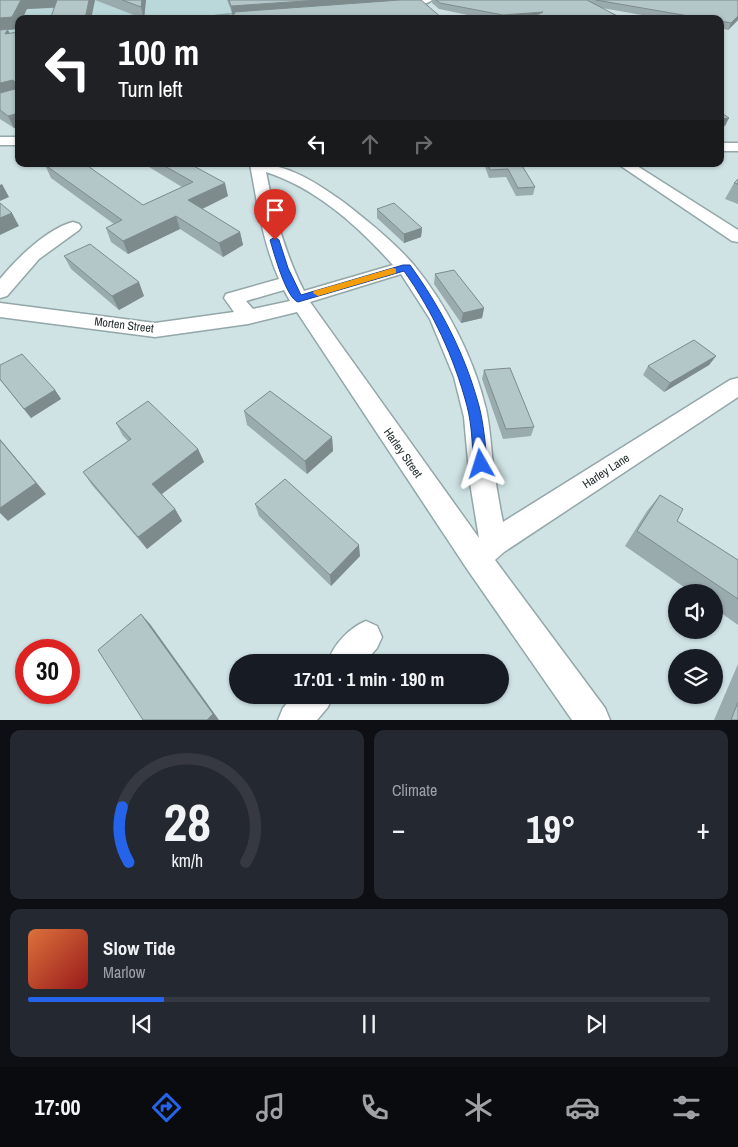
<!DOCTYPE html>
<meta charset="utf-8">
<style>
:root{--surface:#171b24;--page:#242831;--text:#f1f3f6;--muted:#9ea1a6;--line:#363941;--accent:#2563eb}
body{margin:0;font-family:"Archivo Narrow",sans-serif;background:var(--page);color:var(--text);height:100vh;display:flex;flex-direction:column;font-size:19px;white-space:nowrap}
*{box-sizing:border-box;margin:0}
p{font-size:16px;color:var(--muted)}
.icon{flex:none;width:28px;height:28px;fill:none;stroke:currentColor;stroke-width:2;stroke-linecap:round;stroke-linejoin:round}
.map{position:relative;height:720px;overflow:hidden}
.sheet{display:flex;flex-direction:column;gap:10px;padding:10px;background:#0d0f14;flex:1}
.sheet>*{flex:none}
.guide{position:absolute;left:15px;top:15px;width:709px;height:152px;border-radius:10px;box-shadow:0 1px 4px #0004;background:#202124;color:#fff;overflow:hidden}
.controls{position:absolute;left:668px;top:584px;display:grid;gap:10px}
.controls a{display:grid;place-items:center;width:55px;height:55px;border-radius:50%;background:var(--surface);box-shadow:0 1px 4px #0004;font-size:25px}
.speed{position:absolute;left:15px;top:639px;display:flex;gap:10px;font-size:25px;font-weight:700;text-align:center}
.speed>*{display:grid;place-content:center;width:65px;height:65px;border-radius:50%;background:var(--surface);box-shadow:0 1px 4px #0004;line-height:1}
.speed .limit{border:8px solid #d22;background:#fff;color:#111}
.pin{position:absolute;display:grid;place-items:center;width:42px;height:42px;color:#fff;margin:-51px -21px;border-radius:50% 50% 50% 0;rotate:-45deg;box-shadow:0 0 5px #0007}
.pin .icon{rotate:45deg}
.me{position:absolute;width:55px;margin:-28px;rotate:354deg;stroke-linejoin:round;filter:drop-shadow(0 0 4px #0008)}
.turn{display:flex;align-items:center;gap:18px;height:105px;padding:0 20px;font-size:22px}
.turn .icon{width:65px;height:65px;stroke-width:2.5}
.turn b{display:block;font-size:35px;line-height:42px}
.lanes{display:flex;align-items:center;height:48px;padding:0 20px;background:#0003;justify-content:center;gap:25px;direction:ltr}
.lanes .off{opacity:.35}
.big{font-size:38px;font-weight:700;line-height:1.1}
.sheet .card{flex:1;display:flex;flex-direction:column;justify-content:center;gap:8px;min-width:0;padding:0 18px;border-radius:10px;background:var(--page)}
.sheet .dial{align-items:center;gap:0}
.dial svg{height:130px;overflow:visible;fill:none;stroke:var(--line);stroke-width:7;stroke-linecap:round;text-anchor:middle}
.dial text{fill:var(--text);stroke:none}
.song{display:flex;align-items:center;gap:15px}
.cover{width:60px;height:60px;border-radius:8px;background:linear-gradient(135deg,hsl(20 70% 55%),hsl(0 70% 35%))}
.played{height:5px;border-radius:2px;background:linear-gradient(90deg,var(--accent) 20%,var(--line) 20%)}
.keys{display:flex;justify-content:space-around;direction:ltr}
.heat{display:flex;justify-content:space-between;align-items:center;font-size:28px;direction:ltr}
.sheet .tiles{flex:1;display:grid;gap:10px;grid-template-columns:1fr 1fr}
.card:last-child{grid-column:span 2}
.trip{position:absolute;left:229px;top:654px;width:280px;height:50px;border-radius:25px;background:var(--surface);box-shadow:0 1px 4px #0004;font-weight:700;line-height:50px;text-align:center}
.menu{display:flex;height:80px;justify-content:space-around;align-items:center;background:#090b0e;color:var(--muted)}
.menu .icon{width:35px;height:35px}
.menu .current{color:var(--accent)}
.menu b{font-size:22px;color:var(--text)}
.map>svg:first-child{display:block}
.built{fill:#bad8da}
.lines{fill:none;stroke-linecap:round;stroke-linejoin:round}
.street-casing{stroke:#93a6a8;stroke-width:3}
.street{fill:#fff;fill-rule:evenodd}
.wall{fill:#9aabad}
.shaded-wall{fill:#7d8b8d}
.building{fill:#b3c7c9;stroke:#7d8b8d}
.route{fill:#2563eb;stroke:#184099}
.slow{fill:#f59e0b}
.labels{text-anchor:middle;stroke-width:4;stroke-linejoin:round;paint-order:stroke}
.street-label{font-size:12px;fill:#272e2f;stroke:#fff}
</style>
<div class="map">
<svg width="738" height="720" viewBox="0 0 738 720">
<rect width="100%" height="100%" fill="#cfe3e5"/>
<!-- built -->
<path class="built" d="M0,0H428L413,4L207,19H19V32L0,34Z"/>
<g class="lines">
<defs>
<path id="street" d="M419,0H432C425,6 400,10 392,5L396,3Z
M261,12L264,13V17L212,19L216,16Z
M0,137H19V145H0Z
M720,143H738V151H720Z
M250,164C286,162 317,183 346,204C369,222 394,242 413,264C446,304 474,358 486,409C490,427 491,447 493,465C496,484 499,503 503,522L730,380L738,378V397L504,552L495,560L605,708L610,720H572L467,569L297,312L248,324L155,337L0,317V303L155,323L234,312L224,298L226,294L279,279C263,243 257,202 250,164ZM266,172C316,188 358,226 393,265L304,291C285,254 274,213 266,172ZM401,274L430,319L454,377L464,417L470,483L479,538L310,302ZM284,290L290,301L253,309L246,301Z
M618,164H634L738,230V242L732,241Z
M73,222L79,224L81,227L79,230L39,259L7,296L0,298V279C16,259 48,228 73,222Z
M366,621L377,626L382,637L377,648L365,662H328C333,645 349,628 366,621Z
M294,695H333L328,707L317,720H278L283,708Z"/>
</defs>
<!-- street casing -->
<use href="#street" class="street-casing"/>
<!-- street -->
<use href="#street" class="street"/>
</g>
<!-- wall -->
<path class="wall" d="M0,0H146L144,19L95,0L91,19H51V17L54,8L27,9L22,19H19L17,29L8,30L10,33L19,32V127L14,128L0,119Z
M227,0H421L443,19H233L232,14H235L234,13H232Z
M432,0H736L738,20L728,30L720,28V19H665L602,8L623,19H487L439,9L432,3Z
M148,164H190L228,196L202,209L240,232L243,245L223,257L180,229L128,254L111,242L106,228L114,224L51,178L45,165L143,205L182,187L149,167Z
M484,164H521L535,187L533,195L516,196L506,177L489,178Z
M738,179V204L725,199L734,183Z
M377,209L422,228L421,237L404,243L377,218Z
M64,256L144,296L119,310L71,269Z
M435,274L484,308L482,318L461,323L434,284Z
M716,356L709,365L664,392L643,375L648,366Z
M0,365L55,390L61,399L31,418L0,380Z
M484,370L534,427L531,436L503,439L482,379Z
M244,411L332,437L333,451L307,474L247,425Z
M116,423L198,449L204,462L162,494L175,509L182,521L147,549L92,485L83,472L128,441L123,436Z
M660,495L677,521L738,560V625L714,608V592H691L625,546L647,511Z
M255,504L360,556L331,586L259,516Z
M738,664V720H714Z"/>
<!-- shaded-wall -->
<path class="shaded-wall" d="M21,0H60L63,7L27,9L22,19H19V26L17,29L8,30L12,40L0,30V18Z
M89,0H95L91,19H85Z
M142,0H146L144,19L141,7Z
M319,0H407L232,13L231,6Z
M543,12L541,19H503V15Z
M738,16V20L728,30L731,23Z
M13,80L19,92L0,96V83Z
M19,113V127L14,128L8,116Z
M729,118L725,126L720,127V119Z
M225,183L228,196L192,214L188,200Z
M2,184L9,197L0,201V185Z
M12,213L19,226L0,235V218Z
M176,216L180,229L128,254L123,241Z
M422,228L421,237L404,243V234Z
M240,232L243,245L223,257L219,243Z
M139,282L144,296L119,310L112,296Z
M484,308L482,318L461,323L463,313Z
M716,356L709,365L664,392L670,383Z
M55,390L61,399L31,418L24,409Z
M332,437L333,451L307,474L305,461Z
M0,439L46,494L8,521L0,513Z
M198,449L204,462L159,496L152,484Z
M175,509L182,521L147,549L138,537Z
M359,545L360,556L331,586L330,575Z
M141,614L150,624L219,720H207Z"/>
<!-- building -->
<path class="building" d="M0,0H21L12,17L0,18Z
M57,0H89L85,19H54L51,17Z
M122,0H142L141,7Z
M229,0H319L231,6Z
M400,0H421L443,19H234L232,14H235L234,12Z
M436,0H587L623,19H529L543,12L503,15L440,3Z
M596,0H738V16L731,23L720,21V19H706Z
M8,29L5,34L19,32V113L8,116L0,110V93L15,89V82L13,80L0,83V30Z
M720,112L729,118L720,119Z
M48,164H85L143,205L193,182L161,164H190L225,183L188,200L240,232L219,243L176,216L123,241L106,228L122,220L45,165Z
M488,164H521L535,187L518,188L508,169L490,170Z
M738,179V184L734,183Z
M0,203L12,213L0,218Z
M394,203L422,228L404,234L377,209Z
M90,244L139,282L112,296L64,256Z
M454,270L484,308L463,313L435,274Z
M694,340L716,356L670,383L648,366Z
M22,354L55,390L24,409L0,379V365Z
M510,368L534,427L506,429L484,370Z
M270,391L332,437L305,461L244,411Z
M148,401L198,449L152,484L175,509L138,537L83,472L131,439L116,423Z
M0,440L36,483L0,508Z
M285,479L359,545L330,575L255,504Z
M660,495L683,509L677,521L738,560V599L637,531Z
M141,614L213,714L207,720H143L98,650Z
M738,702V720H731Z"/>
<!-- route -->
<path class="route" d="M275,237L279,240L288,268L301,295L403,265H410C441,308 465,354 479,406C484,425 485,445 488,464L486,468L481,470L476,468L474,464C472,445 472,425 467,406C454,357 433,312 404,271L298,302C286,298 274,253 270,240Z"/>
<!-- slow -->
<path class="slow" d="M393,268L396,269V273L318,296L313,293L314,291Z"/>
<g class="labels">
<!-- street labels -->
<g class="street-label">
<text transform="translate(124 325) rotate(7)" y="4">Morten Street</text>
<text transform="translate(403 453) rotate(55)" y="4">Harley Street</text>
<text transform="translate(606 471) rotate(-33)" y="4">Harley Lane</text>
</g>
</g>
</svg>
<div class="controls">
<a><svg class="icon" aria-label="sound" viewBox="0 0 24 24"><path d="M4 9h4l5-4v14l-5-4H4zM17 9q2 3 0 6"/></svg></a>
<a><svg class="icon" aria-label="layers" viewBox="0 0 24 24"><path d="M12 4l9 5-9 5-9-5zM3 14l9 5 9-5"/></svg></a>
</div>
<div class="speed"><div class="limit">30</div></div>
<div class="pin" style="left:275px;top:240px;background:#d93025"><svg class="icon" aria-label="arrive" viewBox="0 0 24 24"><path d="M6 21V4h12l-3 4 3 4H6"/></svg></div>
<svg class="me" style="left:481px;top:464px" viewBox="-20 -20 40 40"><path d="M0-17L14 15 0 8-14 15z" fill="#2563eb" stroke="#fff" stroke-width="4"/></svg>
<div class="trip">17:01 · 1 min · 190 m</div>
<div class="guide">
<div class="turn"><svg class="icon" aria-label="left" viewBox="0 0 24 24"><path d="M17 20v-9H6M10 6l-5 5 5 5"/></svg><div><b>100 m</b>Turn left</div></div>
<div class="lanes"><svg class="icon" aria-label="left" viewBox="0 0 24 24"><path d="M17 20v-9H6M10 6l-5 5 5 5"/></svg><svg class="icon off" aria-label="ahead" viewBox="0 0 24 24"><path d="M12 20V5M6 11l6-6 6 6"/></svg><svg class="icon off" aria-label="right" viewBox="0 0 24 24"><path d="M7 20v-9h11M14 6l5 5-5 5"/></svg></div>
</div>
</div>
<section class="sheet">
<div class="tiles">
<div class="card dial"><svg viewBox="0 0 100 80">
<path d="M14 69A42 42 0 1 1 86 69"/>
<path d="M14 69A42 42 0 0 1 10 35" stroke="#2563eb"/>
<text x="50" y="56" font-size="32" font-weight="700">28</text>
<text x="50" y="72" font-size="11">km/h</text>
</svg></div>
<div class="card"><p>Climate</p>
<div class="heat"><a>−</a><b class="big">19°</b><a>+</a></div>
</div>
<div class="card">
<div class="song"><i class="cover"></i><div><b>Slow Tide</b><p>Marlow</p></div></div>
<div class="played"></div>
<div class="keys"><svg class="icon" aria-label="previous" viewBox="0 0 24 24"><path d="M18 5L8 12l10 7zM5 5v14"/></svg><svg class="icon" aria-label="pause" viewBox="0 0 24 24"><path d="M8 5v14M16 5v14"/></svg><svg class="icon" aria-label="next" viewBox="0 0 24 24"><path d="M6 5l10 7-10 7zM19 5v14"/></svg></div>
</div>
</div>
</section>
<nav class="menu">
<b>17:00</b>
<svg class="icon current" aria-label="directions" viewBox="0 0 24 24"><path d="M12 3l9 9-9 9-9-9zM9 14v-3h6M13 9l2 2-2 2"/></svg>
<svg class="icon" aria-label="music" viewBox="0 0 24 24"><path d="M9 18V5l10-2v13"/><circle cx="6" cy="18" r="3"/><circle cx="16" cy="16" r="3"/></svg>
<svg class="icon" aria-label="phone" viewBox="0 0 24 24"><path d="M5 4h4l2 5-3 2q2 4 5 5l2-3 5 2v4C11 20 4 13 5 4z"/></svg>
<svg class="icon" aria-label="climate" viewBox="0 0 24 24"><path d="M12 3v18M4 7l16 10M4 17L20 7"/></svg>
<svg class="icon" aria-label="car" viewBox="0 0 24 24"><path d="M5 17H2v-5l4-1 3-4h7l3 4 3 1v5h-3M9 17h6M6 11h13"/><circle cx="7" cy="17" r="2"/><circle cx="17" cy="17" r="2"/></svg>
<svg class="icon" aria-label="filters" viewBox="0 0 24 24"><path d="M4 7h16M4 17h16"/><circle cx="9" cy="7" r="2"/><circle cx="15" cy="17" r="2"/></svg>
</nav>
